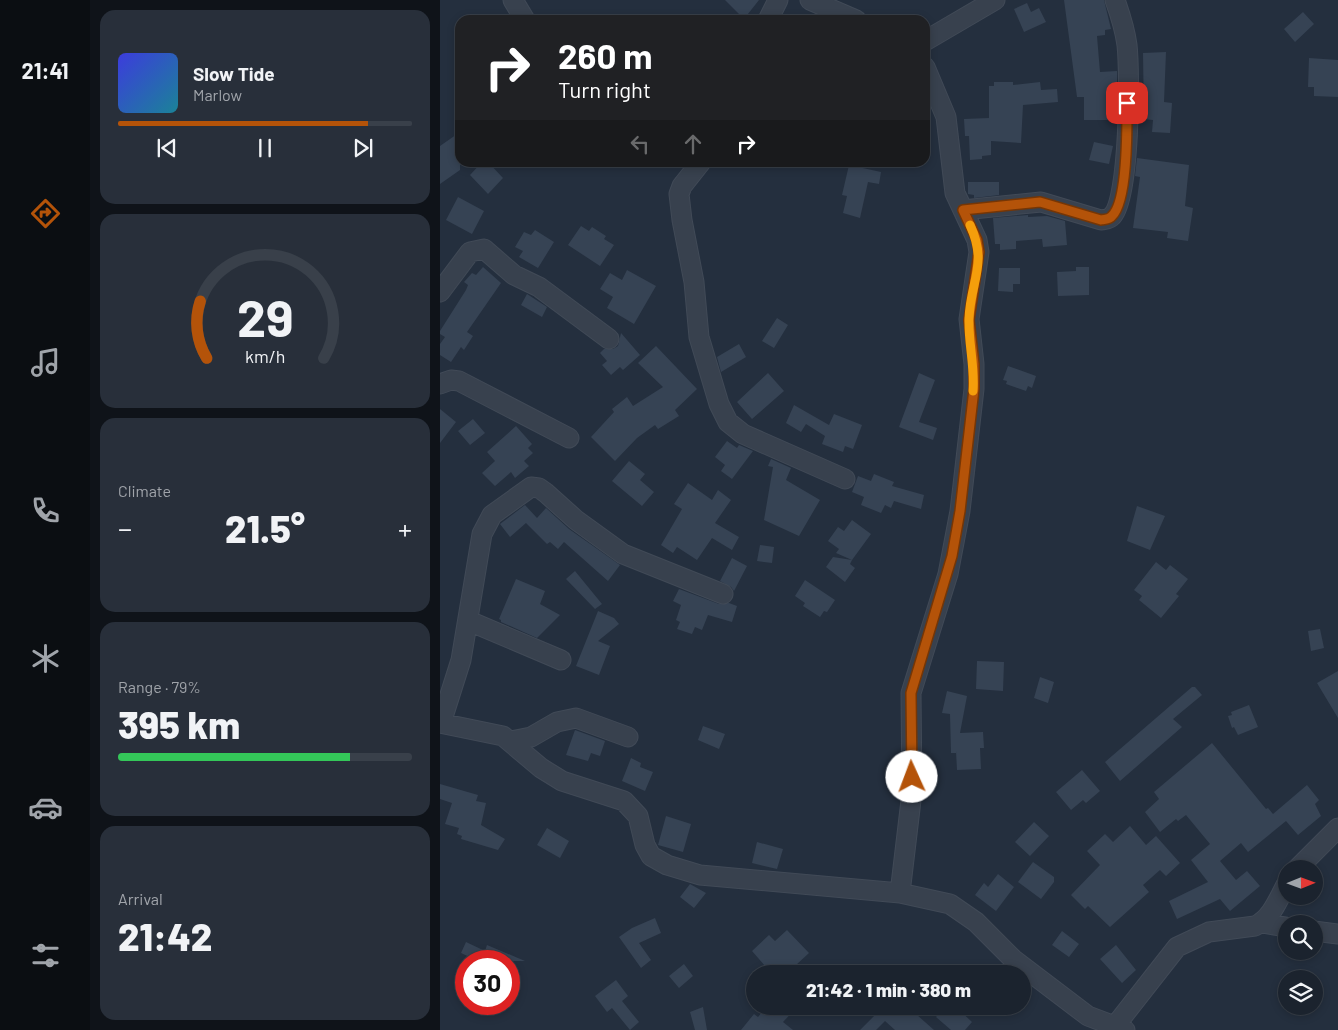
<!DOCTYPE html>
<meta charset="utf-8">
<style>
:root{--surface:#1b232e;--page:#282f3a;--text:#f1f3f6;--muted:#a0a4aa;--line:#39404a;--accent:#b45309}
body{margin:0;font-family:Barlow,sans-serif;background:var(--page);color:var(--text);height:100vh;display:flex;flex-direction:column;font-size:19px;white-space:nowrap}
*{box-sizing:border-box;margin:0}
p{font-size:16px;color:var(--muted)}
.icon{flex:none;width:28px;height:28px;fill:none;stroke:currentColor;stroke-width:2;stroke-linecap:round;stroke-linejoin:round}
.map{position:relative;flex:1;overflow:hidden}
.drawer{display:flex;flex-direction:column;gap:10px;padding:10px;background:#0f1319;width:350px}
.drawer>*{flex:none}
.hud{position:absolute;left:15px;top:15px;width:475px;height:152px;border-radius:15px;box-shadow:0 2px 8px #0003,0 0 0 1px var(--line);background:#202124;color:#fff;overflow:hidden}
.needle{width:32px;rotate:89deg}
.controls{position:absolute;left:838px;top:860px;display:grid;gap:10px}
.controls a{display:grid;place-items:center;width:45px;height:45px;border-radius:50%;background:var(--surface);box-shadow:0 2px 8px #0003,0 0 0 1px var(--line);font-size:25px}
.speed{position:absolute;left:15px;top:950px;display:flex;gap:10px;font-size:25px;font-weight:700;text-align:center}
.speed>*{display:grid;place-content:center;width:65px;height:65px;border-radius:50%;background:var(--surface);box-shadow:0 2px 8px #0003,0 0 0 1px var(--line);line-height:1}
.speed .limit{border:8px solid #d22;background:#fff;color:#111}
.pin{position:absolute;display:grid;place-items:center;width:42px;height:42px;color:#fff;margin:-21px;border-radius:10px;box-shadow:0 2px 8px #0006}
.me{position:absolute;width:55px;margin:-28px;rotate:358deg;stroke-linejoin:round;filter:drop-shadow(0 0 4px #0008)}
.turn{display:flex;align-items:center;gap:18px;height:105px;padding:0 20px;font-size:22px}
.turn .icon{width:65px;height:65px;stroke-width:2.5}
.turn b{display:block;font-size:35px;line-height:42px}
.lanes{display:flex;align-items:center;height:48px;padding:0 20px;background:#0003;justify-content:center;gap:25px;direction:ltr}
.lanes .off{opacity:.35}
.big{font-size:38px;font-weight:800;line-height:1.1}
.drawer .widget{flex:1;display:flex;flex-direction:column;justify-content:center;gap:8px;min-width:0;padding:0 18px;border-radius:15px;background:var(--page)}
.drawer .dial{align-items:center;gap:0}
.dial svg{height:130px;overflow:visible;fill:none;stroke:var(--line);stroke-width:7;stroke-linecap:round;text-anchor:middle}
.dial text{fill:var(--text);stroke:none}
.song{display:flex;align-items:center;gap:15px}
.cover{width:60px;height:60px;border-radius:8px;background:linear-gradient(135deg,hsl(240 70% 55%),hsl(190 70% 35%))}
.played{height:5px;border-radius:2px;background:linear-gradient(90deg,var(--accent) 85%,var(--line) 85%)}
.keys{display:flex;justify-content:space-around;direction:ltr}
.heat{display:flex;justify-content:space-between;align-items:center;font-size:28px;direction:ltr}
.charge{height:8px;border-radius:4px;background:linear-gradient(90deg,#34c759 79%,var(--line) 0)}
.trip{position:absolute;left:306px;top:965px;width:285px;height:50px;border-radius:25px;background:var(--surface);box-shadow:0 2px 8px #0003,0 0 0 1px var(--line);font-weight:800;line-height:50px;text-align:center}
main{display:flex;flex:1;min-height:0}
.menu{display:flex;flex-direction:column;width:90px;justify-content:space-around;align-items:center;background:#0b0e12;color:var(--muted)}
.menu .icon{width:35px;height:35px}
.menu .selected{color:var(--accent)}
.menu b{font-size:22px;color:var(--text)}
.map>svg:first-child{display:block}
.building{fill:#364354}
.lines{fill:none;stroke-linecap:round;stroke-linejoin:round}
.minor-casing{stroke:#414a57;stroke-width:21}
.minor{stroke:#38414e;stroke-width:19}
.route-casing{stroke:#753606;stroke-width:12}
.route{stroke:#b45309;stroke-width:9}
.slow{stroke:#f59e0b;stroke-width:9}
</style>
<main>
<nav class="menu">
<b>21:41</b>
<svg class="icon selected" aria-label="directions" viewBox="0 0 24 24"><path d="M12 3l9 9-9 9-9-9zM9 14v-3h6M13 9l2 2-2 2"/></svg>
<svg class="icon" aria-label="music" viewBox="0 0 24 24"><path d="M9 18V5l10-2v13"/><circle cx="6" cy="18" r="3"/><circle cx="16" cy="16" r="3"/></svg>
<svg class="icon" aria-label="phone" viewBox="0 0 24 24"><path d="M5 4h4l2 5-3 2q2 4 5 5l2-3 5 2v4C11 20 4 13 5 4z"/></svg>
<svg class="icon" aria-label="climate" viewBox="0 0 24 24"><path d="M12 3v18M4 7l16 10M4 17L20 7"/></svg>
<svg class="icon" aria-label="car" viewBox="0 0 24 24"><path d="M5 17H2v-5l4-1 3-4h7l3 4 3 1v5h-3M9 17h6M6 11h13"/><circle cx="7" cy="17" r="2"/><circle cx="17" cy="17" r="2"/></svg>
<svg class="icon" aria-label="filters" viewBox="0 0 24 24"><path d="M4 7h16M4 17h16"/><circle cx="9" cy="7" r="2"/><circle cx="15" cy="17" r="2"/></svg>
</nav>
<section class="drawer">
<div class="widget">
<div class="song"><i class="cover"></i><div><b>Slow Tide</b><p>Marlow</p></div></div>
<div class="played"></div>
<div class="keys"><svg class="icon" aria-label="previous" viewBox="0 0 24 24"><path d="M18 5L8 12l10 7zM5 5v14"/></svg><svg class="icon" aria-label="pause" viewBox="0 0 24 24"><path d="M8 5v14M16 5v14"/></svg><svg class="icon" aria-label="next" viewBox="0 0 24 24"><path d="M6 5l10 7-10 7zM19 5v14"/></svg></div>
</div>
<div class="widget dial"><svg viewBox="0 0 100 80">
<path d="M14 69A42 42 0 1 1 86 69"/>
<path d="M14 69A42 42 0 0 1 10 34" stroke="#b45309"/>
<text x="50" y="56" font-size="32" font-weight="700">29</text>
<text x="50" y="72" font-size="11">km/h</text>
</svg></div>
<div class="widget"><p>Climate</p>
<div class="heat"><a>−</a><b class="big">21.5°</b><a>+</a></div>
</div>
<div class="widget"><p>Range · 79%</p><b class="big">395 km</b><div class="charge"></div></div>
<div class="widget"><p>Arrival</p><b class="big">21:42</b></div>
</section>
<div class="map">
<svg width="898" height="1030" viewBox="0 0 898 1030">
<rect width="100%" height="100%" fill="#242f3e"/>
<!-- building -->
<path class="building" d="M285,0H319L304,19Z
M624,0H664L671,29L665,30V35L657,36L660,72L677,71V96H674L675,120H644V97H637Z
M587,3L591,12L599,8L606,22L584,32L574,9Z
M863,12L874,24L855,42L844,29Z
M726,52L724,102L732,103L730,133L712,132L713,120L704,119L703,53Z
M869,58L898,60V97L874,96V87H868Z
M554,82H573V85L600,82L601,90L617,89L618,102L583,105L581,143L551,141V155L542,156V159L530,160L529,136H525L524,119L549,118V86H554Z
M20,132V170L0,184V146Z
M654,142L673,146L669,164L649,160Z
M697,158L749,165L745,206L753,208L748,241L727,238L728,232L693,228L700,177L695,176Z
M42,162H48L63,178L48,194L30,175Z
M409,165L441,172L439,184L428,182L420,218L403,213L407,196L402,195Z
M528,182H559V195L534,198V195L528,194Z
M18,197L44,211L32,234L6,220Z
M588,215V217L607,216L625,221L627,245L603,247L602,239L576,241V249L560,250V244H555L553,218Z
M141,226L149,231L152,227L166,236L164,239L174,245L160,266L128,245Z
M95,230L114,242L98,268L79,257L83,251L75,247L84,232L91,235Z
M43,267L61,283L27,332L33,336L24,350L21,347L11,362L0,355V344L5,337L0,334V331L26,290L28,285L24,282L32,273L36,275Z
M636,267H649V295L618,296L617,272L636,271Z
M559,268H580V284H573V292L558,291Z
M187,270L216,286L194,324L167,308L173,297L160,289L170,273L182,280Z
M87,294L107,307L102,317L81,305Z
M337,318L348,325L334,348L322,341Z
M181,333L200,355L183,370L180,367L171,375L162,365L167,361L160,353L164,349H173L178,346Z
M299,344L306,357L281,372L277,357Z
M216,346L257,389L235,410L239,416L218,429L215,425L197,438L175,461L151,437L174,412L172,409L187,397L193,406L223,387L198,363Z
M568,366L596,376L592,388L588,386L586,391L566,384L567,381L563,380Z
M328,373L344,391L312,419L297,402Z
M479,373L495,380L479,422L497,428L493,440L459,427Z
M354,405L389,425L394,414L422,425L413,449L405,446L403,452L382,444L385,436L366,424L361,432L346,423Z
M0,409L16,422L0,443Z
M33,419L45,433L30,445L18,431Z
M76,426L92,444L88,448L93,453L84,461L89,466L75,478L71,472L55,486L42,473L55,461L47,452Z
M287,441L297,448L299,445L313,451L292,479L281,471L285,465L275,457Z
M331,459L351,468L346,480L380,500L359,536L324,520L333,467L328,466Z
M189,461L205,474L200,480L214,492L202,506L172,481Z
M434,474L454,482L452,486L484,495L481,509L454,501L451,508L445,505L441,513L421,505L424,497L412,492L418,476L431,481Z
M248,483L272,500L278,490L291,500L275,523L299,537L292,550L272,538L257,560L237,547L233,553L221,545L242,509L234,504Z
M85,505L97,518L106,508L129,529L180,565L168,581L124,542L118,549L110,542L107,544L86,523L70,537L60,524Z
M697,506L725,516L710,550L687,541Z
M412,520L431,534L412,560L396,553L399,549L388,541L398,527L404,531Z
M320,545L334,547L332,563L317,561Z
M393,557L412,560L410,564L415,568L405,582L386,567Z
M292,558L307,566L294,591L291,587L280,581Z
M716,562L726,570L730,565L748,579L736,594L739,596L721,618L699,600L702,596L694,590Z
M135,571L162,604L155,609L126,579Z
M76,579L105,591L100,604L120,615L97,638L61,622V620L59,619Z
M365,580L395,600L387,612L384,611L380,617L363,606L365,603L355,596Z
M239,589L279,604L289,603L297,606L292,622L268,615L262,630L255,627L252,634L237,629L240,622L236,620L241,605L233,601Z
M158,611L174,618L179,624L158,641L170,646L159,675L136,666Z
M880,629L884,648L871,651L868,631Z
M537,661L564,662L563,691L536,689Z
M898,671V718L877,683Z
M600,677L614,682L608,703L594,698Z
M752,687H755L762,695L733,719L742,727L680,781L665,762Z
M507,691L527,696L520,733L543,732L544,748H540L541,769L517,770L516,751V753H511L510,714L502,713Z
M809,705L818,727L798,735L794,727L792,728L788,716L792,715L791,712Z
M263,726L285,734L279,749L258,740Z
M135,730L165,741L160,756L151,753L148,761L126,755Z
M772,743L826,809L828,808L833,814L867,785L879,800L875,804L881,816L858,835L846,821L808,852L801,843L780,861L796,880L807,871L820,886L790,911L780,899L737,919L729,901L768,882L751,860L770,844L746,815L738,821L736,819L720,832L705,812L719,799L714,792Z
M191,758L201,763L200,767L213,772L205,791L182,781Z
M642,770L660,791L646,803L643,800L631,810L616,792Z
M0,784L38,795L36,801L46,803L41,825L65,839L58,850L21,839L22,836L17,834L19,828L5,824L12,803L0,799Z
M226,816L251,824L243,852L218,845Z
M594,822L609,836L590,856L575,842Z
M690,826L706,845L716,836L740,863L726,876L720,870L703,885L709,892L670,927L648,906L645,909L631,895L660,865L647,851L665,834L673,842Z
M107,828L129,841L120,858L97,845Z
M317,842L343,849L337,869L312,863Z
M593,862L614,877V882L601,899L578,882Z
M558,874L574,887L556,911L535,895L544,883L548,887Z
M250,884L266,893L254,908L240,897Z
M215,918L221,933L199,943L211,960L201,968L179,937L192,928Z
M347,930L369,953L356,965L366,974H332L312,951L329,935L335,941Z
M622,931L639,944L629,957L612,945Z
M26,942L45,951L47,945L85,961H38L21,953Z
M676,945L696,970L682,983L660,959Z
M244,964L253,976L239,988L229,976Z
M176,980L188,996L182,1001L199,1022L190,1030L172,1008L167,1012L155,996Z
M327,1006H358L343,1022L353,1030H301L314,1014L318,1017Z
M444,1006H467L494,1030H455L445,1021L436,1030H420Z
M505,1006H515L532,1022L525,1030H511L496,1017Z
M263,1007L267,1030H255L250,1012Z"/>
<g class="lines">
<defs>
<path id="minor" d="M73,0L85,20
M370,0L416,20
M328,20L338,0
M485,41L555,0
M261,162L242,186L239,194L242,220L254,282L259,337L279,404L288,422L303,434L405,479
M523,210L601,202L661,220C665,219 669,220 672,216C690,199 690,72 687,45C685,30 680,14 675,0
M0,292L30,252L44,249L74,275L99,287L169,339
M0,384L11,380L19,381L129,438
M29,621L121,660
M0,723L63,736L101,768L122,781L184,801L198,816L205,845L211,856L227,865L260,875L460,893L510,904L536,922L573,959L648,1016L685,1030
M1,723L21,660L42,534L52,515L91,487L99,488L106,493L136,520L183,554L283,594
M71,741L91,737L117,722L136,718L188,737
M857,869L898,828
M460,893L472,792L471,693L508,574L520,511L534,389V364L529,319L539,252L537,240L515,193L506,117L485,67
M822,923L846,927
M874,931L898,934
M675,1026L737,947L769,932L815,926C831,919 838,900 846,885"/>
</defs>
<!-- minor casing -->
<use href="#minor" class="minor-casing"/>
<!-- minor -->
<use href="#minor" class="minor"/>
</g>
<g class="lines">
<defs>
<path id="route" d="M472,777L471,693L512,556L520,511L534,389V364L529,320L539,252L537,240L523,210L600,202L661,220C665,219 669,220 672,216C688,201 687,126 687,103"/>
</defs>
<!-- route casing -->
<use href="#route" class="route-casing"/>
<!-- route -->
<use href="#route" class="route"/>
<!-- slow -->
<path class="slow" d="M530,225C548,264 531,279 529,318C528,342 535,366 533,391"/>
</g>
</svg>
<div class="controls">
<a><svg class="needle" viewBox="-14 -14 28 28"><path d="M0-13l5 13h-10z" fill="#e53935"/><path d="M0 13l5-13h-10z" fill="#a0a4aa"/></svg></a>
<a><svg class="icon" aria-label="search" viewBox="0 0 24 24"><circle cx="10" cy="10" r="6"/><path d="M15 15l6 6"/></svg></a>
<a><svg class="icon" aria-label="layers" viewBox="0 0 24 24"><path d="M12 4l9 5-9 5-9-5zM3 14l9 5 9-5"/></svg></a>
</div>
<div class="speed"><div class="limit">30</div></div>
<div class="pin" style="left:687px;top:103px;background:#d93025"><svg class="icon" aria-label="arrive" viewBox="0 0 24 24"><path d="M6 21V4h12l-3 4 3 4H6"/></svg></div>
<svg class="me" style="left:472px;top:777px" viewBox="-20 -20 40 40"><circle r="19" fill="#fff"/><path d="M0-13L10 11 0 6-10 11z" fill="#b45309"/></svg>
<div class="trip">21:42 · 1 min · 380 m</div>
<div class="hud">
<div class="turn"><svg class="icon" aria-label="right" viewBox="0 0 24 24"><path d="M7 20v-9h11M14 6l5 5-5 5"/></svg><div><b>260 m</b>Turn right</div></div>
<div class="lanes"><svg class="icon off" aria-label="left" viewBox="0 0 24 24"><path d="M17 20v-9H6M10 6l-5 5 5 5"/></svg><svg class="icon off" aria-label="ahead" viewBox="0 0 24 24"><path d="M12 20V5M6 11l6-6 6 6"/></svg><svg class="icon" aria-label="right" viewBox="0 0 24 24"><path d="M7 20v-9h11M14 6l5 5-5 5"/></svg></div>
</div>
</div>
</main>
